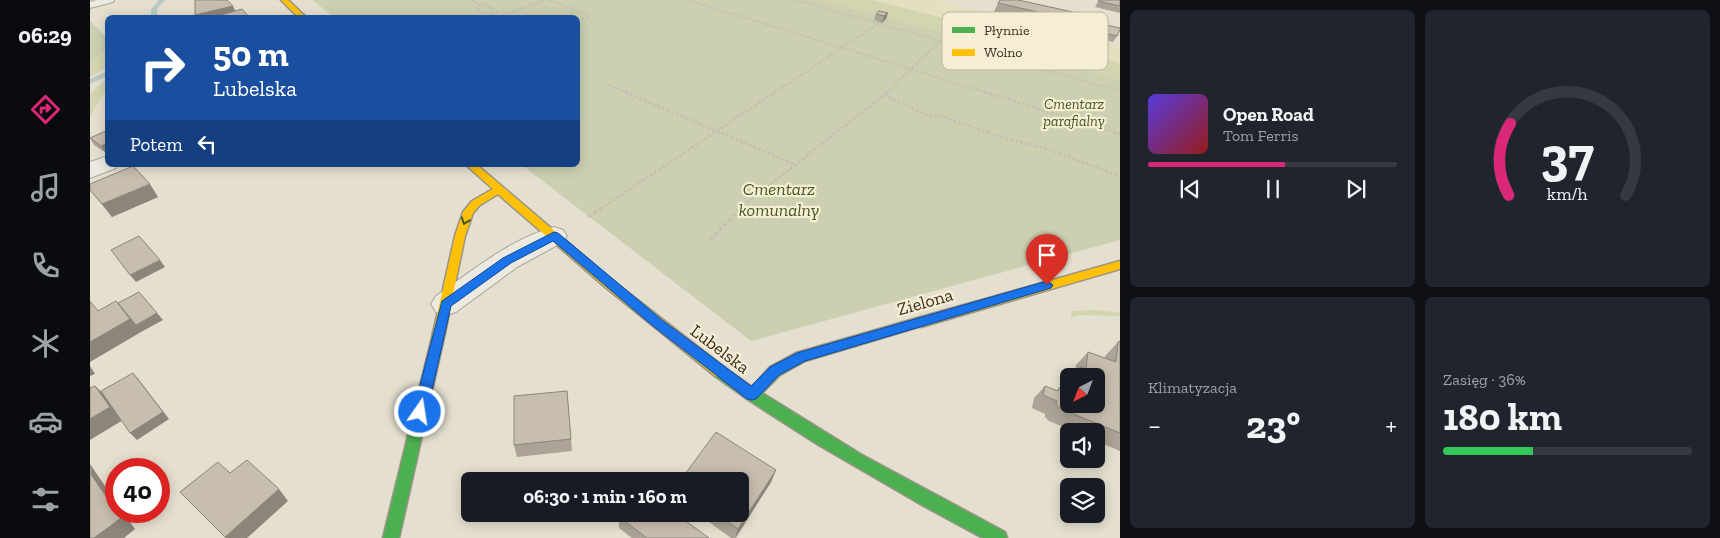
<!DOCTYPE html>
<html lang="pl">
<meta charset="utf-8">
<style>
:root{--surface:#171b24;--page:#20242c;--text:#f1f3f6;--muted:#9ea1a6;--line:#363941;--accent:#db2777}
body{margin:0;font-family:"Zilla Slab",serif;background:var(--page);color:var(--text);height:100vh;display:flex;flex-direction:column;font-size:19px;white-space:nowrap}
*{box-sizing:border-box;margin:0}
p{font-size:16px;color:var(--muted)}
.icon{flex:none;width:28px;height:28px;fill:none;stroke:currentColor;stroke-width:2;stroke-linecap:round;stroke-linejoin:round}
.map{position:relative;flex:1;overflow:hidden}
.sheet{display:flex;flex-direction:column;gap:10px;padding:10px;background:#0d0f14;width:600px}
.sheet>*{flex:none}
.top-card{position:absolute;left:15px;top:15px;width:475px;height:152px;border-radius:8px;box-shadow:0 2px 12px #0003;background:#1a4fa0;color:#fff;overflow:hidden}
.needle{width:32px;rotate:222deg}
.fabs{position:absolute;left:970px;top:368px;display:grid;gap:10px}
.fabs a{display:grid;place-items:center;width:45px;height:45px;border-radius:8px;background:var(--surface);box-shadow:0 2px 12px #0003;font-size:25px}
.speed{position:absolute;left:15px;top:458px;display:flex;gap:10px;font-size:25px;font-weight:700;text-align:center}
.speed>*{display:grid;place-content:center;width:65px;height:65px;border-radius:50%;background:var(--surface);box-shadow:0 2px 12px #0003;line-height:1}
.speed .limit{border:8px solid #d22;background:#fff;color:#111}
.pin{position:absolute;display:grid;place-items:center;width:42px;height:42px;color:#fff;margin:-51px -21px;border-radius:50% 50% 50% 0;rotate:-45deg;box-shadow:0 0 5px #0007}
.pin .icon{rotate:45deg}
.me{position:absolute;width:55px;margin:-28px;rotate:13deg;stroke-linejoin:round;filter:drop-shadow(0 0 4px #0008)}
.turn{display:flex;align-items:center;gap:18px;height:105px;padding:0 25px;font-size:22px}
.turn .icon{width:65px;height:65px;stroke-width:2.5}
.turn b{display:block;font-size:35px;line-height:42px}
.then{display:flex;align-items:center;height:48px;padding:0 25px;background:#0003;gap:10px;font-size:19px}
.big{font-size:38px;font-weight:800;line-height:1.1}
.sheet .widget{flex:1;display:flex;flex-direction:column;justify-content:center;gap:8px;min-width:0;padding:0 18px;border-radius:8px;background:var(--page)}
.sheet .dial{align-items:center;gap:0}
.dial svg{height:130px;overflow:visible;fill:none;stroke:var(--line);stroke-width:7;stroke-linecap:round;text-anchor:middle}
.dial text{fill:var(--text);stroke:none}
.song{display:flex;align-items:center;gap:15px}
.cover{width:60px;height:60px;border-radius:8px;background:linear-gradient(135deg,hsl(250 70% 55%),hsl(0 70% 35%))}
.played{height:5px;border-radius:2px;background:linear-gradient(90deg,var(--accent) 55%,var(--line) 55%)}
.keys{display:flex;justify-content:space-around;direction:ltr}
.heat{display:flex;justify-content:space-between;align-items:center;font-size:28px;direction:ltr}
.charge{height:8px;border-radius:4px;background:linear-gradient(90deg,#34c759 36%,var(--line) 0)}
.sheet .tiles{flex:1;display:grid;gap:10px;grid-template-columns:repeat(2,1fr)}
.trip{position:absolute;left:371px;top:472px;width:288px;height:50px;border-radius:8px;background:var(--surface);box-shadow:0 2px 12px #0003;font-weight:800;line-height:50px;text-align:center}
main{display:flex;flex:1;min-height:0}
.tabs{display:flex;flex-direction:column;width:90px;justify-content:space-around;align-items:center;background:#090b0e;color:var(--muted)}
.tabs .icon{width:35px;height:35px}
.tabs .active{color:var(--accent)}
.tabs b{font-size:22px;color:var(--text)}
.map>svg:first-child{display:block}
.farmland{fill:#e4e0bf}
.green{fill:#d2d5b0}
.cemetery{fill:#cccfb0}
.lines{fill:none;stroke-linecap:round;stroke-linejoin:round}
.stream{fill:#b9cbc1;fill-rule:evenodd}
.lane-casing{stroke:#aaa497;stroke-width:2}
.street-casing{stroke:#aaa497;stroke-width:2}
.fast-casing{stroke:#999487;stroke-width:3}
.slow-casing{stroke:#999487;stroke-width:3}
.path-far2{stroke:#c5c0b6;stroke-width:2;stroke-dasharray:2.5 2;stroke-linecap:butt}
.path-far1{stroke:#c5c0b6;stroke-width:2.5;stroke-dasharray:3 2;stroke-linecap:butt}
.path{stroke:#c5c0b6;stroke-width:3;stroke-dasharray:4 2.5;stroke-linecap:butt}
.lane{fill:#ece9e0;fill-rule:evenodd}
.street{fill:#ece9e0;fill-rule:evenodd}
.fast{fill:#4caf50;fill-rule:evenodd}
.slow{fill:#ffc107;fill-rule:evenodd}
.wall{fill:#aca396}
.shaded-wall{fill:#8c857a}
.building{fill:#c8beaf;stroke:#8c857a}
.oneway{stroke:#405a30}
.route{fill:#1a73e8;stroke:#114b97}
.labels{text-anchor:middle;stroke-width:4.5;stroke-linejoin:round;paint-order:stroke}
.far-park-label{font-size:15px;font-style:italic;fill:#465625;stroke:#f6eed4}
.park-label{font-size:18px;font-style:italic;fill:#465625;stroke:#f6eed4}
.street-label{font-size:18px;fill:#392d1f;stroke:#f6eed4}
.key{fill:#f6eed4;stroke:#bdb49e;stroke-width:1}
.key-label{font-size:14px;fill:#392d1f}
</style>
<main>
<nav class="tabs">
<b>06:29</b>
<svg class="icon active" aria-label="directions" viewBox="0 0 24 24"><path d="M12 3l9 9-9 9-9-9zM9 14v-3h6M13 9l2 2-2 2"/></svg>
<svg class="icon" aria-label="music" viewBox="0 0 24 24"><path d="M9 18V5l10-2v13"/><circle cx="6" cy="18" r="3"/><circle cx="16" cy="16" r="3"/></svg>
<svg class="icon" aria-label="phone" viewBox="0 0 24 24"><path d="M5 4h4l2 5-3 2q2 4 5 5l2-3 5 2v4C11 20 4 13 5 4z"/></svg>
<svg class="icon" aria-label="climate" viewBox="0 0 24 24"><path d="M12 3v18M4 7l16 10M4 17L20 7"/></svg>
<svg class="icon" aria-label="car" viewBox="0 0 24 24"><path d="M5 17H2v-5l4-1 3-4h7l3 4 3 1v5h-3M9 17h6M6 11h13"/><circle cx="7" cy="17" r="2"/><circle cx="17" cy="17" r="2"/></svg>
<svg class="icon" aria-label="filters" viewBox="0 0 24 24"><path d="M4 7h16M4 17h16"/><circle cx="9" cy="7" r="2"/><circle cx="15" cy="17" r="2"/></svg>
</nav>
<div class="map">
<svg width="1030" height="538" viewBox="0 0 1030 538">
<rect width="100%" height="100%" fill="#e4dfce"/>
<!-- farmland -->
<path class="farmland" d="M782,0H844L1030,45V63Z"/>
<!-- green -->
<path class="green" d="M731,0H782L1030,63V80Z
M17,46V67L0,77V61L12,54Z
M17,78V88L0,116V94Z
M1007,310L1030,313V316L989,315L981,318V313L983,311Z"/>
<!-- cemetery -->
<path class="cemetery" d="M222,0H731L1030,80V240L661,341L432,165H488V18L244,17Z
M0,21L18,39C18,51 10,55 0,61Z"/>
<g class="lines">
<!-- stream -->
<path class="stream" d="M69,0H75L67,9V18H61V9Z
M18,71V76L0,84V79Z"/>
<defs>
<path id="lane" d="M6,0H24L23,2L0,8V2Z"/>
<path id="street" d="M18,156V165H28L26,168L0,178V162Z
M464,227L473,230L477,236L473,242L427,267L366,312L356,315L346,312L341,304L346,296C382,271 420,239 464,227Z"/>
<path id="fast" d="M831,317L835,319L837,322L835,325L715,361L690,375L672,393L772,455L915,532L917,538H893L832,505L727,444L657,399L625,376L623,372L625,368L630,367L635,368L662,387L680,367L706,353Z
M349,328L353,330L355,333L309,538H293L343,333L345,330Z"/>
<path id="slow" d="M191,0H198L217,18H209Z
M376,165H387L522,280L635,368L637,372L635,376L630,377L625,376L514,286L408,194L390,205L383,213L375,236L355,333L353,336L349,338L345,336L343,333L365,236L373,212L382,201L403,189Z
M1030,261V269L831,327L827,325L825,322L827,319L831,317Z"/>
</defs>
<!-- lane casing -->
<use href="#lane" class="lane-casing"/>
<!-- street casing -->
<use href="#street" class="street-casing"/>
<!-- fast casing -->
<use href="#fast" class="fast-casing"/>
<!-- slow casing -->
<use href="#slow" class="slow-casing"/>
<!-- path-far2 -->
<path class="path-far2" d="M382,0L390,5L394,4L407,12L403,13
M460,0L500,16L488,21
M598,0L898,93
M705,0L1030,91
M390,5L385,7L397,15L404,14
M405,18L455,0
M488,75L493,73
M519,85L538,93
M684,93L787,24
M796,93L850,41"/>
<!-- path-far1 -->
<path class="path-far1" d="M535,92L706,165
M894,92L1030,134
M794,95L839,116L847,115L911,137L957,149L1030,176
M510,209L685,92
M649,209L798,92"/>
<!-- path -->
<path class="path" d="M498,217L512,208
M620,240L651,208"/>
<!-- lane -->
<use href="#lane" class="lane"/>
<!-- street -->
<use href="#street" class="street"/>
<!-- fast -->
<use href="#fast" class="fast"/>
<!-- slow -->
<use href="#slow" class="slow"/>
</g>
<!-- wall -->
<path class="wall" d="M1009,0H1030V13L1005,7Z
M908,3L980,17L1027,36L1023,42L903,14Z
M798,13L796,19L792,23L784,20L786,14Z
M18,130V152L16,153L4,145L0,138Z
M0,184L68,197L22,217L0,190Z
M1030,341V451L1006,441V431H983L959,421L955,417V414L942,408L944,398L955,386L967,391L969,388H977L979,380V404L1006,376H982L985,372L986,365L998,352L1015,358V356L1028,342Z
M477,391L482,451L427,457L424,445Z
M686,470L681,482L646,538H641L608,514H650Z
M529,517L619,538H542L529,528Z"/>
<!-- shaded-wall -->
<path class="shaded-wall" d="M143,6L148,17L106,18L105,15Z
M798,13L796,19L792,23L794,16Z
M18,143V152L16,153L11,146Z
M60,184L68,197L22,217L12,204Z
M70,260L75,267L46,282L40,275Z
M31,307L46,325L67,313L73,320L51,332L49,330L51,332L0,362V342Z
M0,366L5,374L0,376Z
M43,373L49,380L79,419L47,440L40,433Z
M5,386L18,398L33,420L0,440V419Z
M0,464L26,502V511H32L45,529L34,538H4Z
M686,470L681,482L645,538L648,529Z
M189,489L198,501L157,538H136L135,537Z"/>
<!-- building -->
<path class="building" d="M105,0H137L143,6L105,15Z
M910,0H928L983,12L979,19L908,3Z
M1009,0H1030V6L1008,1Z
M152,9L160,18H120Z
M789,11L798,13L794,16L786,14Z
M980,17L1030,28V30L1027,36L976,24Z
M18,130V143L11,146L0,138Z
M43,166L60,184L12,204L0,190V184Z
M49,236L70,260L40,275L21,250Z
M49,292L67,313L46,325L28,303Z
M0,301L8,311L26,301L40,319L0,342Z
M1030,341V433L971,409L966,404L967,401L953,395L955,386L968,391L969,388L974,387L979,389V404H1006V376H989L990,367L996,369L998,352L1026,362L1028,342Z
M43,373L73,412L40,433L11,391Z
M5,386L20,407L0,419V388Z
M477,391L481,439L424,445V396Z
M626,432L686,470L648,529L627,514H650V481H590Z
M157,460L189,489L135,537L90,492L128,462L140,473Z
M0,473L31,518L4,538H0Z
M531,514H586L619,538H557L529,517Z"/>
<!-- one-way arrows -->
<defs><path id="oneway-chevron" d="M-2-3.5L2.5 0L-2 3.5" fill="none" stroke-width="1.6" stroke-linecap="round" stroke-linejoin="round" transform="scale(1.25)"/></defs>
<use class="oneway" href="#oneway-chevron" transform="translate(375 221) rotate(110)"/>
<!-- route -->
<path class="route" d="M464,232L468,233L572,320L661,386L680,367L707,353L957,281L963,285L961,288L715,361L689,375L666,399L662,400L657,399L563,326L463,241L421,263L361,306L337,412L335,416L330,418L325,416L323,412L352,301L413,258Z"/>
<g class="labels">
<!-- far-park labels -->
<g class="far-park-label">
<text x="984" y="109">Cmentarz<tspan x="984" dy="17">parafialny</tspan></text>
</g>
<!-- park labels -->
<g class="park-label">
<text x="689" y="195">Cmentarz<tspan x="689" dy="21">komunalny</tspan></text>
</g>
<!-- street labels -->
<g class="street-label">
<text transform="translate(835 302) rotate(-16)" y="6">Zielona</text>
<text transform="translate(630 349) rotate(37)" y="6">Lubelska</text>
</g>
</g>
<!-- legend -->
<rect x="852" y="12" width="166" height="58" rx="8" class="key"/>
<rect x="862" y="27" width="23" height="6" fill="#4caf50"/>
<rect x="862" y="49" width="23" height="7" fill="#ffc107"/>
<g class="key-label">
<text x="894" y="35">Płynnie</text>
<text x="894" y="57">Wolno</text>
</g>
</svg>
<div class="fabs">
<a><svg class="needle" viewBox="-14 -14 28 28"><path d="M0-13l5 13h-10z" fill="#e53935"/><path d="M0 13l5-13h-10z" fill="#9ea1a6"/></svg></a>
<a><svg class="icon" aria-label="sound" viewBox="0 0 24 24"><path d="M4 9h4l5-4v14l-5-4H4zM17 9q2 3 0 6"/></svg></a>
<a><svg class="icon" aria-label="layers" viewBox="0 0 24 24"><path d="M12 4l9 5-9 5-9-5zM3 14l9 5 9-5"/></svg></a>
</div>
<div class="speed"><div class="limit">40</div></div>
<div class="pin" style="left:957px;top:285px;background:#d93025"><svg class="icon" aria-label="arrive" viewBox="0 0 24 24"><path d="M6 21V4h12l-3 4 3 4H6"/></svg></div>
<svg class="me" style="left:330px;top:412px" viewBox="-20 -20 40 40"><circle r="17" fill="#1a73e8" stroke="#fff" stroke-width="3"/><path d="M0-11L8 9 0 5-8 9z" fill="#fff"/></svg>
<div class="trip">06:30 · 1 min · 160 m</div>
<div class="top-card">
<div class="turn"><svg class="icon" aria-label="right" viewBox="0 0 24 24"><path d="M7 20v-9h11M14 6l5 5-5 5"/></svg><div><b>50 m</b>Lubelska</div></div>
<div class="then">Potem<svg class="icon" aria-label="left" viewBox="0 0 24 24"><path d="M17 20v-9H6M10 6l-5 5 5 5"/></svg></div>
</div>
</div>
<section class="sheet">
<div class="tiles">
<div class="widget">
<div class="song"><i class="cover"></i><div><b>Open Road</b><p>Tom Ferris</p></div></div>
<div class="played"></div>
<div class="keys"><svg class="icon" aria-label="previous" viewBox="0 0 24 24"><path d="M18 5L8 12l10 7zM5 5v14"/></svg><svg class="icon" aria-label="pause" viewBox="0 0 24 24"><path d="M8 5v14M16 5v14"/></svg><svg class="icon" aria-label="next" viewBox="0 0 24 24"><path d="M6 5l10 7-10 7zM19 5v14"/></svg></div>
</div>
<div class="widget dial"><svg viewBox="0 0 100 80">
<path d="M14 69A42 42 0 1 1 86 69"/>
<path d="M14 69A42 42 0 0 1 15 25" stroke="#db2777"/>
<text x="50" y="56" font-size="32" font-weight="700">37</text>
<text x="50" y="72" font-size="11">km/h</text>
</svg></div>
<div class="widget"><p>Klimatyzacja</p>
<div class="heat"><a>−</a><b class="big">23°</b><a>+</a></div>
</div>
<div class="widget"><p>Zasięg · 36%</p><b class="big">180 km</b><div class="charge"></div></div>
</div>
</section>
</main>
